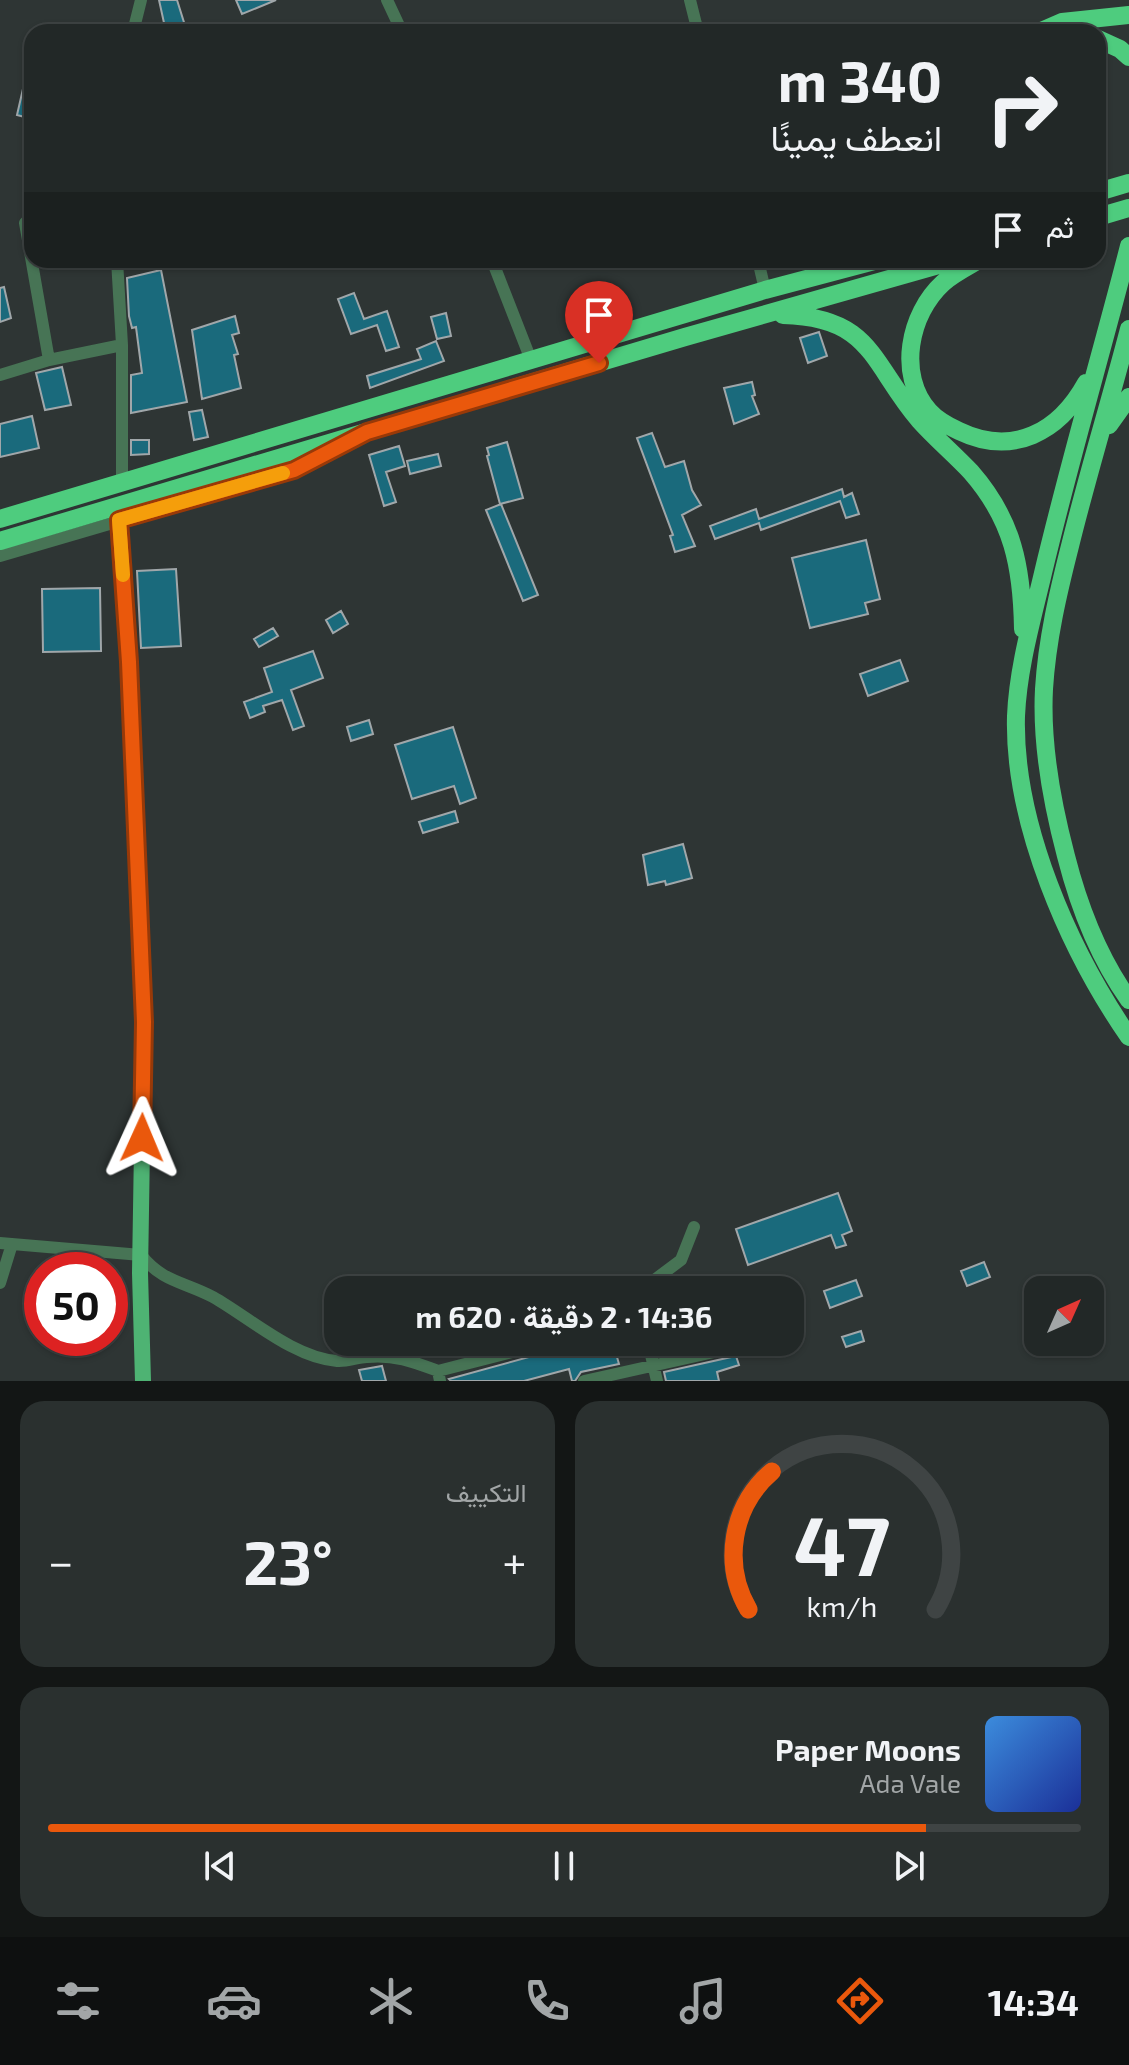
<!DOCTYPE html>
<html lang="ar">
<meta charset="utf-8">
<style>
:root{--surface:#222827;--page:#2a302f;--text:#f1f3f6;--muted:#a2a6a7;--line:#3f4444;--accent:#ea580c}
body{margin:0;font-family:"Exo 2",Vazirmatn,sans-serif;background:var(--page);color:var(--text);direction:rtl;height:100vh;display:flex;flex-direction:column;font-size:30px;white-space:nowrap}
*{box-sizing:border-box;margin:0}
p{font-size:26px;color:var(--muted)}
.icon{flex:none;width:44px;height:44px;fill:none;stroke:currentColor;stroke-width:2;stroke-linecap:round;stroke-linejoin:round}
.map{position:relative;height:1381px;overflow:hidden;direction:ltr}
.sheet{display:flex;flex-direction:column;gap:20px;padding:20px;background:#131615;flex:1}
.sheet>*{flex:none}
.hud{position:absolute;left:24px;top:24px;width:1082px;height:244px;border-radius:24px;box-shadow:0 2px 6px #0004,0 0 0 2px var(--line);direction:rtl;background:#222827;color:var(--text);overflow:hidden}
.needle{width:52px;rotate:45deg}
.controls{position:absolute;left:1024px;top:1276px;display:grid;gap:16px}
.controls a{display:grid;place-items:center;width:80px;height:80px;border-radius:16px;background:var(--surface);box-shadow:0 2px 6px #0004,0 0 0 2px var(--line);font-size:40px}
.speed{position:absolute;left:24px;top:1252px;display:flex;gap:16px;font-size:40px;font-weight:700;text-align:center}
.speed>*{display:grid;place-content:center;width:104px;height:104px;border-radius:50%;background:var(--surface);box-shadow:0 2px 6px #0004,0 0 0 2px var(--line);line-height:1}
.speed .limit{border:12px solid #d22;background:#fff;color:#111}
.pin{position:absolute;display:grid;place-items:center;width:68px;height:68px;color:#fff;margin:-82px -34px;border-radius:50% 50% 50% 0;rotate:-45deg;box-shadow:0 0 8px #0007}
.pin .icon{rotate:45deg}
.me{position:absolute;width:88px;margin:-44px;rotate:1deg;stroke-linejoin:round;filter:drop-shadow(0 0 6px #0008)}
.turn{display:flex;align-items:center;gap:28px;height:168px;padding:0 32px;font-size:36px}
.turn .icon{width:104px;height:104px;stroke-width:2.5}
.turn b{display:block;font-size:56px;line-height:68px}
.then{display:flex;align-items:center;height:76px;padding:0 32px;background:#0003;gap:16px;font-size:30px}
.big{font-size:60px;font-weight:700;line-height:1.1}
.sheet .card{flex:1;display:flex;flex-direction:column;justify-content:center;gap:12px;min-width:0;padding:0 28px;border-radius:24px;background:var(--page)}
.sheet .dial{align-items:center;gap:0}
.dial svg{height:208px;overflow:visible;fill:none;stroke:var(--line);stroke-width:7;stroke-linecap:round;text-anchor:middle}
.dial text{fill:var(--text);stroke:none}
.song{display:flex;align-items:center;gap:24px}
.cover{width:96px;height:96px;border-radius:12px;background:linear-gradient(135deg,hsl(210 70% 55%),hsl(230 70% 35%))}
.played{height:8px;border-radius:4px;background:linear-gradient(90deg,var(--accent) 85%,var(--line) 85%)}
.keys{display:flex;justify-content:space-around;direction:ltr}
.heat{display:flex;justify-content:space-between;align-items:center;font-size:44px;direction:ltr}
.sheet .tiles{flex:1;display:grid;gap:20px;grid-template-columns:1fr 1fr}
.card:last-child{grid-column:span 2}
.trip{position:absolute;left:324px;top:1276px;width:480px;height:80px;border-radius:24px;background:var(--surface);box-shadow:0 2px 6px #0004,0 0 0 2px var(--line);font-weight:700;line-height:80px;text-align:center;direction:rtl}
.dock{display:flex;height:128px;justify-content:space-around;align-items:center;background:#0e1010;color:var(--muted)}
.dock .icon{width:56px;height:56px}
.dock .active{color:var(--accent)}
.dock b{font-size:36px;color:var(--text)}
.map>svg:first-child{display:block}
.building{fill:#1a6a7c;stroke:#a0a7aa;stroke-width:2}
.lines{fill:none;stroke-linecap:round;stroke-linejoin:round}
.minor{stroke:#477455;stroke-width:12}
.major{stroke:#4eb373;stroke-width:16}
.highway{stroke:#4ecc7e;stroke-width:18}
.route-casing{stroke:#983908;stroke-width:20}
.route{stroke:#ea580c;stroke-width:14}
.slow{stroke:#f59e0b;stroke-width:14}
</style>
<div class="map">
<svg width="1129" height="1381" viewBox="0 0 1129 1381">
<rect width="100%" height="100%" fill="#2e3534"/>
<!-- building -->
<path class="building" d="M159,0H177L187,32H166Z
M236,0H276L242,14Z
M28,67L32,68V119L17,115Z
M161,270L187,402L131,413V375L142,373L136,327L132,328L129,316L127,278Z
M4,287L11,318L0,322V288Z
M354,293L364,319L387,311L399,347L386,351L377,325L351,334L338,299Z
M446,313L451,336L437,339L431,317Z
M235,316L239,333L232,335L238,354L234,355L241,388L202,399L192,330Z
M819,332L827,356L808,363L800,338Z
M436,341L444,361L370,388L367,376L421,359L417,349Z
M62,367L71,405L45,410L36,373Z
M752,382L755,395L752,396L759,414L734,424L724,388Z
M202,410L208,437L194,440L189,412Z
M32,416L39,448L0,457V424Z
M652,433L665,467L684,461L692,490L701,505L682,515L695,546L675,552L670,536L673,535L637,438Z
M131,440H149V454L131,455Z
M507,442L523,498L500,504L487,456L489,455L487,448Z
M399,446L405,466L386,472L396,502L384,506L369,455Z
M438,454L441,466L410,474L407,461Z
M842,489L844,497L852,493L859,514L846,518L840,501L761,530L759,523L715,539L710,526L756,509L759,519Z
M501,504L538,595L523,601L486,510Z
M866,540L880,599L865,603L868,614L810,628L792,558Z
M176,569L181,646L141,648L137,571Z
M100,588L101,651L43,652L42,589Z
M341,611L348,624L333,633L326,620Z
M273,628L278,636L259,647L254,639Z
M313,651L323,678L291,690L304,726L293,730L282,700L263,706L265,712L250,718L244,702L272,692L264,668Z
M900,660L908,681L868,696L860,674Z
M369,720L373,734L351,741L347,727Z
M453,727L476,798L460,804L454,786L412,799L395,745Z
M455,811L458,822L423,833L419,822Z
M683,844L692,878L666,885L665,881L648,885L643,855Z
M838,1193L852,1231L842,1235L846,1245L836,1248L831,1235L748,1265L736,1229Z
M984,1262L990,1277L967,1286L961,1271Z
M680,1276L683,1290H660L661,1286L672,1278Z
M856,1280L862,1296L830,1308L824,1291Z
M861,1331L864,1341L846,1347L842,1337Z
M581,1342H639L640,1347L617,1357L619,1364L581,1372L575,1381H572L569,1369L524,1381H451L449,1379L547,1352L548,1355L582,1348Z
M736,1356L739,1365L717,1372L719,1381H666L664,1372Z
M382,1366L386,1381H362L359,1370Z"/>
<g class="lines">
<!-- minor -->
<path class="minor" d="M387,0L402,32
M690,0L698,32
M133,32L141,0
M25,223L49,360
M117,260L122,345V483
M492,260L531,360
M758,260L765,290
M0,375L49,360L122,345
M0,556L294,470L339,447
M0,1243L141,1255C162,1282 185,1282 213,1297C250,1318 294,1358 337,1361C347,1362 358,1357 367,1357C393,1354 414,1362 438,1371
M0,1283L12,1244
M651,1290L653,1281L681,1260L694,1227
M648,1342L657,1381
M440,1381L438,1371L551,1342
M584,1381L732,1348"/>
<!-- major -->
<path class="major" d="M119,520L129,662L144,1022L140,1273L143,1381"/>
<!-- highway -->
<path class="highway" d="M1039,32L1062,22L1129,15
M1098,39L1120,49L1129,57
M1098,192L1129,183
M1098,217L1129,208
M1129,246C1101,355 1069,463 1043,573C1032,620 1018,668 1016,716C1013,823 1069,950 1129,1037
M979,260C967,267 953,274 943,283C909,314 897,375 929,411C937,420 948,426 959,431C1013,457 1059,432 1086,383
M783,315C872,317 871,363 919,420C935,438 954,454 971,472C1013,520 1022,567 1023,629
M1129,329C1110,402 1088,473 1070,546C1058,593 1047,640 1044,689C1041,745 1052,803 1066,856C1079,907 1099,958 1129,1000
M1109,425L1129,397
M0,519L765,290L878,260
M0,541L685,337L956,260"/>
</g>
<g class="lines">
<defs>
<path id="route" d="M142,1138L144,1022L129,662L119,520L294,470L367,432L599,363"/>
</defs>
<!-- route casing -->
<use href="#route" class="route-casing"/>
<!-- route -->
<use href="#route" class="route"/>
<!-- slow -->
<path class="slow" d="M123,575L119,520L283,473"/>
</g>
</svg>
<div class="controls">
<a><svg class="needle" viewBox="-14 -14 28 28"><path d="M0-13l5 13h-10z" fill="#e53935"/><path d="M0 13l5-13h-10z" fill="#a2a6a7"/></svg></a>
</div>
<div class="speed"><div class="limit">50</div></div>
<div class="pin" style="left:599px;top:363px;background:#d93025"><svg class="icon" aria-label="arrive" viewBox="0 0 24 24"><path d="M6 21V4h12l-3 4 3 4H6"/></svg></div>
<svg class="me" style="left:142px;top:1138px" viewBox="-20 -20 40 40"><path d="M0-17L14 15 0 8-14 15z" fill="#ea580c" stroke="#fff" stroke-width="4"/></svg>
<div class="trip">14:36 · 2 دقيقة · 620 m</div>
<div class="hud">
<div class="turn"><svg class="icon" aria-label="right" viewBox="0 0 24 24"><path d="M7 20v-9h11M14 6l5 5-5 5"/></svg><div><b>340 m</b>انعطف يمينًا</div></div>
<div class="then">ثم<svg class="icon" aria-label="arrive" viewBox="0 0 24 24"><path d="M6 21V4h12l-3 4 3 4H6"/></svg></div>
</div>
</div>
<section class="sheet">
<div class="tiles">
<div class="card dial"><svg viewBox="0 0 100 80">
<path d="M14 69A42 42 0 1 1 86 69"/>
<path d="M14 69A42 42 0 0 1 23 16" stroke="#ea580c"/>
<text x="50" y="56" font-size="32" font-weight="700">47</text>
<text x="50" y="72" font-size="11">km/h</text>
</svg></div>
<div class="card"><p>التكييف</p>
<div class="heat"><a>−</a><b class="big">23°</b><a>+</a></div>
</div>
<div class="card">
<div class="song"><i class="cover"></i><div><b>Paper Moons</b><p>Ada Vale</p></div></div>
<div class="played"></div>
<div class="keys"><svg class="icon" aria-label="previous" viewBox="0 0 24 24"><path d="M18 5L8 12l10 7zM5 5v14"/></svg><svg class="icon" aria-label="pause" viewBox="0 0 24 24"><path d="M8 5v14M16 5v14"/></svg><svg class="icon" aria-label="next" viewBox="0 0 24 24"><path d="M6 5l10 7-10 7zM19 5v14"/></svg></div>
</div>
</div>
</section>
<nav class="dock">
<b>14:34</b>
<svg class="icon active" aria-label="directions" viewBox="0 0 24 24"><path d="M12 3l9 9-9 9-9-9zM9 14v-3h6M13 9l2 2-2 2"/></svg>
<svg class="icon" aria-label="music" viewBox="0 0 24 24"><path d="M9 18V5l10-2v13"/><circle cx="6" cy="18" r="3"/><circle cx="16" cy="16" r="3"/></svg>
<svg class="icon" aria-label="phone" viewBox="0 0 24 24"><path d="M5 4h4l2 5-3 2q2 4 5 5l2-3 5 2v4C11 20 4 13 5 4z"/></svg>
<svg class="icon" aria-label="climate" viewBox="0 0 24 24"><path d="M12 3v18M4 7l16 10M4 17L20 7"/></svg>
<svg class="icon" aria-label="car" viewBox="0 0 24 24"><path d="M5 17H2v-5l4-1 3-4h7l3 4 3 1v5h-3M9 17h6M6 11h13"/><circle cx="7" cy="17" r="2"/><circle cx="17" cy="17" r="2"/></svg>
<svg class="icon" aria-label="filters" viewBox="0 0 24 24"><path d="M4 7h16M4 17h16"/><circle cx="9" cy="7" r="2"/><circle cx="15" cy="17" r="2"/></svg>
</nav>
